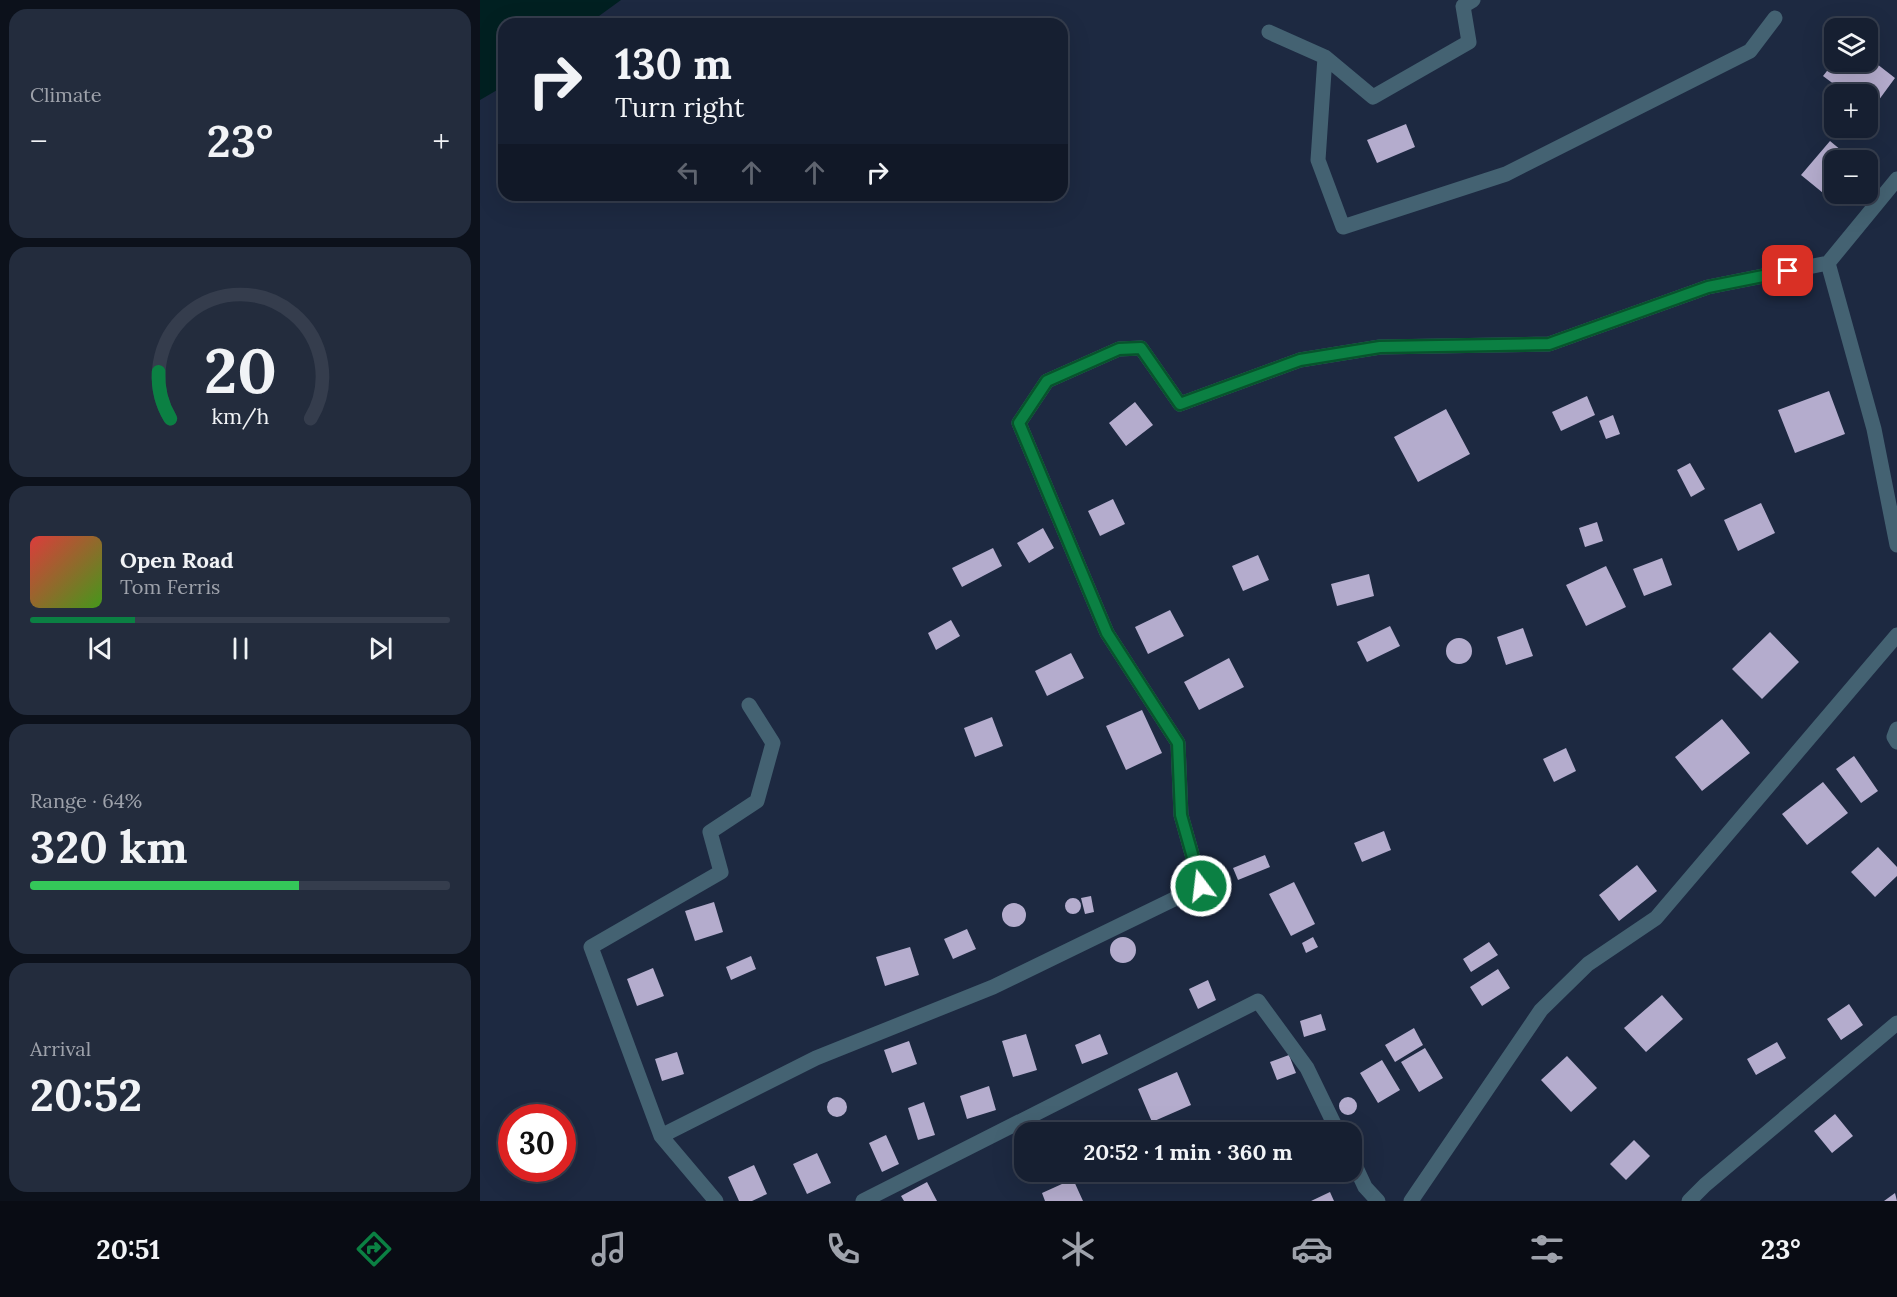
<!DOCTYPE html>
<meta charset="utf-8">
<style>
:root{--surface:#161f31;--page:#232c3d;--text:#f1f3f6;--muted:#9ea2ab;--line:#353d4d;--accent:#0b8043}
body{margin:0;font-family:Lora,serif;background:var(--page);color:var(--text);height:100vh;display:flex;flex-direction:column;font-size:22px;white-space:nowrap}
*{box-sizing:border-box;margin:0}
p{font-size:20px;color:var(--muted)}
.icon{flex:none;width:33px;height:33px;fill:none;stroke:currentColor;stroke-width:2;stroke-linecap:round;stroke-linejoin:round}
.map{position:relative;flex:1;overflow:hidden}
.details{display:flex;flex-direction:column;gap:9px;padding:9px;background:#0c111b;width:480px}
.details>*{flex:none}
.banner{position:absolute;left:18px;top:18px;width:570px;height:183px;border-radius:18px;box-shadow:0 6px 24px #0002,0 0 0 2px var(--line);background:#161f31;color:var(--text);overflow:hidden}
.buttons{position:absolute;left:1344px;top:18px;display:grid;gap:12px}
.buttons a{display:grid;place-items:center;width:54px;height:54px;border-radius:12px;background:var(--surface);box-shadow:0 6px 24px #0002,0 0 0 2px var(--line);font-size:30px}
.speed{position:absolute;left:18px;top:1104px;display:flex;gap:12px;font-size:30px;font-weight:700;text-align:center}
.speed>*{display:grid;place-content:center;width:78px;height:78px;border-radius:50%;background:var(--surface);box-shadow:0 6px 24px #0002,0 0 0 2px var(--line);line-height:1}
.speed .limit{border:9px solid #d22;background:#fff;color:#111}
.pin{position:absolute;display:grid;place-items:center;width:51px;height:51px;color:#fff;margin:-26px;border-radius:12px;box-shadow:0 3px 9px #0006}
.me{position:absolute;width:66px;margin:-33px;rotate:345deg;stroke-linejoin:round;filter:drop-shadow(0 0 4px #0008)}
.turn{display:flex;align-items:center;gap:21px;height:126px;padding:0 18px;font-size:27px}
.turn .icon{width:78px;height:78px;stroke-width:2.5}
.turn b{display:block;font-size:42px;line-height:51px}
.lanes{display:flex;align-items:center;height:57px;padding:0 18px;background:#0003;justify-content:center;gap:30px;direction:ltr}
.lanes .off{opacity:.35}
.big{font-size:45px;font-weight:800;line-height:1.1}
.details .tile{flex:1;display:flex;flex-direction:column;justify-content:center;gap:9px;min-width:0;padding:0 21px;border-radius:18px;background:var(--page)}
.details .dial{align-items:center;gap:0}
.dial svg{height:156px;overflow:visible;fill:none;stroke:var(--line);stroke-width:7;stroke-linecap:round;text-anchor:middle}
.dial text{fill:var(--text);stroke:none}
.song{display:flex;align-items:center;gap:18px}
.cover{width:72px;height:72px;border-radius:9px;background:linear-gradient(135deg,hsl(0 70% 55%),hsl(100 70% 35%))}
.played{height:6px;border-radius:3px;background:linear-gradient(90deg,var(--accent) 25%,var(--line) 25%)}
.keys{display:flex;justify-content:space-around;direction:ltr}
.heat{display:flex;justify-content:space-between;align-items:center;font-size:33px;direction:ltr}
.charge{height:9px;border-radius:4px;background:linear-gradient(90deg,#34c759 64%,var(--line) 0)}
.trip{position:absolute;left:534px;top:1122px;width:348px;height:60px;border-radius:18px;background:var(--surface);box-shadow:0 6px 24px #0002,0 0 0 2px var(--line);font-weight:800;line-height:60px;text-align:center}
.tab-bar{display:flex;height:96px;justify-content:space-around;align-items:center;background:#090c14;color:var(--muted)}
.tab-bar .icon{width:42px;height:42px}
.tab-bar .selected{color:var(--accent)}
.tab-bar b{font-size:27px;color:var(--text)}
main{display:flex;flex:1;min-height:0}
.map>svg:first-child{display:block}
.water{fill:#002021}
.building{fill:#b4accd}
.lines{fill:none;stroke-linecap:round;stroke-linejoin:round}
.minor{stroke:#446272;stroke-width:15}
.route-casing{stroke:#07532c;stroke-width:15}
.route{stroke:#0b8043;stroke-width:10}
</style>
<main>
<section class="details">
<div class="tile"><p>Climate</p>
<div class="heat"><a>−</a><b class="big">23°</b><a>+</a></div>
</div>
<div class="tile dial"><svg viewBox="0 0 100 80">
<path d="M14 69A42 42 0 1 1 86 69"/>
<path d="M14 69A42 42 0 0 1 8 45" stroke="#0b8043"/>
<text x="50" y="56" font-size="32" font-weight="700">20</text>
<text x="50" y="72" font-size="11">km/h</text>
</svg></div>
<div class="tile">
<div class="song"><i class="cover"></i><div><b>Open Road</b><p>Tom Ferris</p></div></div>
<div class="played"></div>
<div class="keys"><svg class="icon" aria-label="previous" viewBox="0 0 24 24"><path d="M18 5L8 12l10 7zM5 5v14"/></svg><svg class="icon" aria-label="pause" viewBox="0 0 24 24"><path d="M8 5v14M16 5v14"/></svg><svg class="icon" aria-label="next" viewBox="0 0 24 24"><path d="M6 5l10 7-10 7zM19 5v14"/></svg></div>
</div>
<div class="tile"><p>Range · 64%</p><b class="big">320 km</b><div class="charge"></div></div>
<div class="tile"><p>Arrival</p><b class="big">20:52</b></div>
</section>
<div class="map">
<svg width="1417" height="1201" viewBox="0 0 1417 1201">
<rect width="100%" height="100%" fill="#1d2941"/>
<!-- water -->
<path class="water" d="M0,0H141L108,24H24V86L0,100Z"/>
<!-- building -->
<path class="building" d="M1388,57L1415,78L1390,112L1388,110V94H1367L1343,76L1354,62H1388Z
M926,124L935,147L897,163L887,140Z
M1350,141L1373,160H1354V194H1369L1359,206L1321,175Z
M1349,391L1365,434L1315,453L1298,410Z
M1107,396L1115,415L1081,431L1072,412Z
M655,402L673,425L646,446L629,423Z
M966,409L990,454L938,482L914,437Z
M1133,415L1140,434L1126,439L1119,421Z
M1210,463L1225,489L1211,497L1197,470Z
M633,499L645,524L620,536L608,511Z
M1281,503L1295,533L1258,551L1244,520Z
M1117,522L1123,541L1105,547L1099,528Z
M563,528L574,548L549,563L537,543Z
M513,548L522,566L482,587L472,568Z
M778,555L789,580L763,591L752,566Z
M1182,558L1192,585L1164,596L1153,569Z
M1126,566L1146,607L1106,626L1086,585Z
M889,574L894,596L857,606L851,584Z
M690,610L704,636L668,654L655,627Z
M471,620L480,636L456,650L448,633Z
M910,626L920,646L887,662L877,642Z
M1043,628L1053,656L1026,665L1017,637Z
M1290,632L1319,662L1282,699L1252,669Z
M966 651a13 13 0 1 1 26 0a13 13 0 1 1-26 0Z
M591,653L604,678L567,696L555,671Z
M749,658L764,687L719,710L704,682Z
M662,710L682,753L646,770L626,726Z
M512,717L523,746L495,757L484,728Z
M1242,719L1270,753L1222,791L1195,757Z
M1086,748L1096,771L1074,782L1063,759Z
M1374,756L1398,791L1381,803L1356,769Z
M1343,782L1368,813L1327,845L1302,814Z
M904,831L911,850L882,862L874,843Z
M1398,847L1417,867V876L1395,897L1371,872Z
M785,855L790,867L758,880L753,868Z
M1157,865L1177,891L1139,921L1119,895Z
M814,882L835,924L811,936L789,894Z
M611,896L614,912L605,914L601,898Z
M585 906a8 8 0 1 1 16 0a8 8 0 1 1-16 0Z
M234,902L243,932L215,941L205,911Z
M522 915a12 12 0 1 1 24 0a12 12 0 1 1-24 0Z
M487,929L496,949L473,959L464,939Z
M630 950a13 13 0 1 1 26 0a13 13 0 1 1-26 0Z
M833,937L838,947L826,953L822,943Z
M1009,942L1018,955L991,972L983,959Z
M430,947L439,975L405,986L396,957Z
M271,956L276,969L251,980L246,967Z
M173,968L184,996L157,1006L147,979Z
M1018,969L1030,988L1002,1006L990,987Z
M728,980L736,1000L718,1009L709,989Z
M1182,995L1203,1019L1166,1052L1144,1028Z
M1369,1004L1383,1025L1361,1040L1347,1019Z
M841,1014L846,1030L824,1037L820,1021Z
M934,1028L943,1045L915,1062L905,1045Z
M546,1034L557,1070L533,1077L522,1041Z
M620,1034L628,1054L602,1064L595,1045Z
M429,1041L437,1064L412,1073L404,1050Z
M1297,1042L1306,1058L1276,1075L1267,1059Z
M945,1048L963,1078L939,1092L921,1062Z
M197,1052L204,1074L182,1081L175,1059Z
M809,1055L816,1073L797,1080L790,1062Z
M1087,1056L1117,1088L1091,1112L1061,1080Z
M902,1060L920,1090L898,1103L880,1073Z
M697,1072L711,1105L672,1122L658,1089Z
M509,1086L516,1110L487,1119L480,1096Z
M347 1107a10 10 0 1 1 20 0a10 10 0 1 1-20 0Z
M859 1106a9 9 0 1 1 18 0a9 9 0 1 1-18 0Z
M444,1102L455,1135L438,1140L428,1108Z
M1355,1114L1373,1136L1352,1153L1334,1131Z
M406,1135L419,1164L402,1172L389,1143Z
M1154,1140L1170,1156L1146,1180L1130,1164Z
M337,1153L351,1183L327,1194L313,1164Z
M274,1165L287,1194L272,1201H259L248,1177Z
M700,1172H735L706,1184Z
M808,1172H823L825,1176L811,1180Z
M593,1179L603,1201H565L562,1193Z
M447,1182L457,1201H424L421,1196Z
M850,1192L854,1201H831Z
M1415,1193L1417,1201H1404Z"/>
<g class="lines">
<!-- minor -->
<path class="minor" d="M789,32L845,57L893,97L989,42L983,6L993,0
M845,57L838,160L863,227L1026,174L1270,51L1295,18
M1417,179L1348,263L1394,429L1417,545
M1417,729L1414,737L1417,742
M181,1136L336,1058L513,987L721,886L701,815L698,743L627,633L539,423L567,381L639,349L661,348L700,404L820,360L900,347L1069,344L1228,287L1348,263
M872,1159L885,1187L898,1201
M236,1201L181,1136L111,947L241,872L230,832L277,801L293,743L269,705
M383,1201L778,1001L827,1068L858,1132
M931,1201L1061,1010L1108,964L1176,918L1417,635
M1209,1201L1225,1185L1417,1023"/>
</g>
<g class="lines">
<defs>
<path id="route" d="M721,886L701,815L698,743L627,633L539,423L567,381L639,349L661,348L700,404L820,360L900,347L1069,344L1228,287L1308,271"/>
</defs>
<!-- route casing -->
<use href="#route" class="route-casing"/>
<!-- route -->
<use href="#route" class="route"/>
</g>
</svg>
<div class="buttons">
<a><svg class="icon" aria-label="layers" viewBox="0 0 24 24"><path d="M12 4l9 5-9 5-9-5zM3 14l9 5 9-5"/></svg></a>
<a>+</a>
<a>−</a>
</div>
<div class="speed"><div class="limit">30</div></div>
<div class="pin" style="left:1308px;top:271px;background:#d93025"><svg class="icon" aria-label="arrive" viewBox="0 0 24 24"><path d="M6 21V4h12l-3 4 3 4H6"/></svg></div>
<svg class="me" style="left:721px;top:886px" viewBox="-20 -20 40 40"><circle r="17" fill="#0b8043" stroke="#fff" stroke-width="3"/><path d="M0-11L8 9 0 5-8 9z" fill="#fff"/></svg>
<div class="trip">20:52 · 1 min · 360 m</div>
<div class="banner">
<div class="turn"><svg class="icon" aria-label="right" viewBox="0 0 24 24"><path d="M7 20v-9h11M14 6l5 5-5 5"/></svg><div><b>130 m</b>Turn right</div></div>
<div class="lanes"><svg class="icon off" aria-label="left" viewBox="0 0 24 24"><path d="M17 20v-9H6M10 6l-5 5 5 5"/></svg><svg class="icon off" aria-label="ahead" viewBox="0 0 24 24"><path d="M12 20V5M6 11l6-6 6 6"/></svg><svg class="icon off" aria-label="ahead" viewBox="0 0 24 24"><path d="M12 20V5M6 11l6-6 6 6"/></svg><svg class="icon" aria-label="right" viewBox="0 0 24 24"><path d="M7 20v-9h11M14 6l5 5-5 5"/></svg></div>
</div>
</div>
</main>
<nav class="tab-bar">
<b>20:51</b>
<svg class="icon selected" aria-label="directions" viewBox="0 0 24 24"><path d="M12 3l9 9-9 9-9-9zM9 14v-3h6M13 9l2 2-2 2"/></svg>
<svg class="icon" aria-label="music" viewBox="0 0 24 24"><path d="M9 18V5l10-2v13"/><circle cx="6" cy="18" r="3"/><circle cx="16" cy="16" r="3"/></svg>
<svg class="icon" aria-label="phone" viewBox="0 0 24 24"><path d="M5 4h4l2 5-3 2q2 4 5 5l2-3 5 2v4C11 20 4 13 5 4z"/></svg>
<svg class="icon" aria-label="climate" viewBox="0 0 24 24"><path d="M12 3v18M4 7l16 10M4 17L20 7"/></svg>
<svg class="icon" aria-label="car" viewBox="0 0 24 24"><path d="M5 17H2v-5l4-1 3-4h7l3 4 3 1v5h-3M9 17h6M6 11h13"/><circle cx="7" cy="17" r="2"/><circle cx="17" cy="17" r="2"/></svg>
<svg class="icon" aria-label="filters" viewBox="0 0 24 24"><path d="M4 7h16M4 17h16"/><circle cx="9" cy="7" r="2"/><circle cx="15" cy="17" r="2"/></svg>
<b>23°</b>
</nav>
